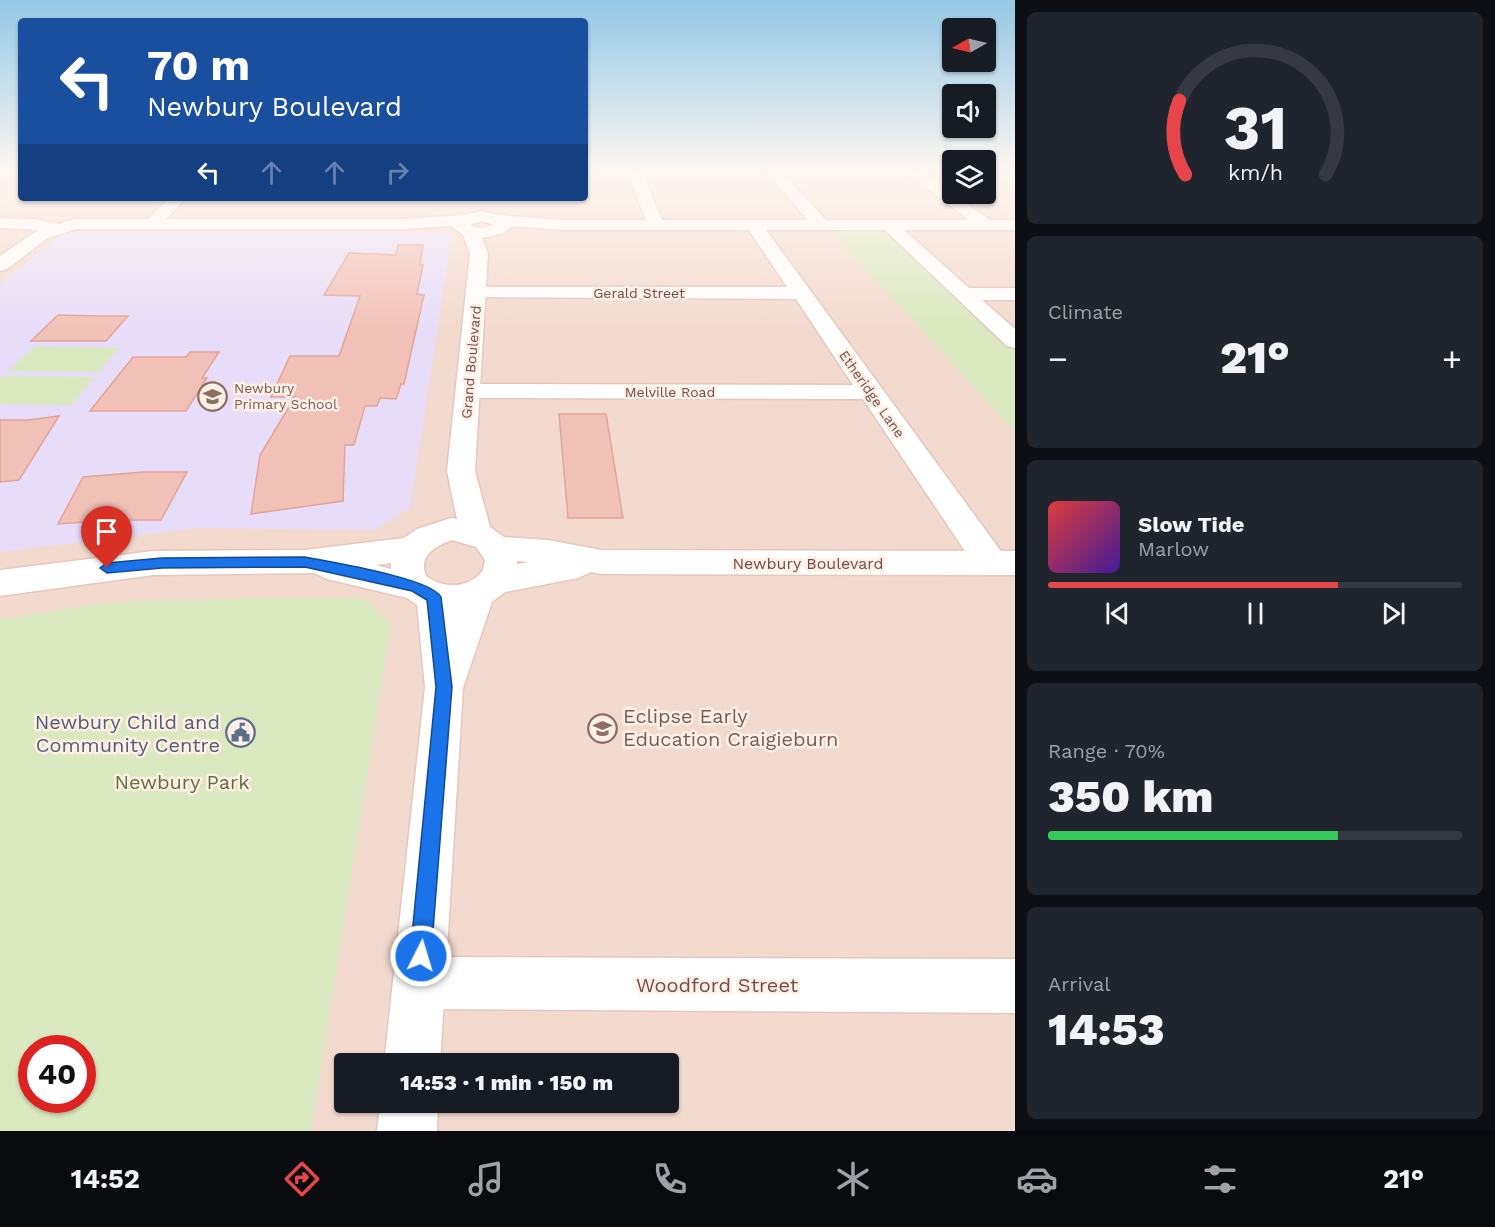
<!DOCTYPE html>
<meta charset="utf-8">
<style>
:root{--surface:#171b24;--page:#20242c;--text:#f1f3f6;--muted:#9ea1a6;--line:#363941;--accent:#e64549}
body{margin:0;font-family:"Work Sans",sans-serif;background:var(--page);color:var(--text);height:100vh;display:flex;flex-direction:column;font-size:22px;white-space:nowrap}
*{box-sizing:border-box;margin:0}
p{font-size:20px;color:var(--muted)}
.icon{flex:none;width:33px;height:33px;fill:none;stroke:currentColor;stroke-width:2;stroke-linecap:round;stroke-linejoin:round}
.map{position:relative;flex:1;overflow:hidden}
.sheet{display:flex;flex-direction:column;gap:12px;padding:12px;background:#0d0f14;width:480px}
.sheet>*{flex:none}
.banner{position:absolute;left:18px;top:18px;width:570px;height:183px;border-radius:6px;box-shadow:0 2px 4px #0004;background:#1a4fa0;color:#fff;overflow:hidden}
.needle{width:39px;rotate:262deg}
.buttons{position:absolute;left:942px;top:18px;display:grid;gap:12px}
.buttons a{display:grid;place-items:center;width:54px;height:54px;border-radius:6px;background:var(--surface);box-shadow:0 2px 4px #0004;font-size:30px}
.speed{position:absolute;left:18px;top:1035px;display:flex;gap:12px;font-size:30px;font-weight:700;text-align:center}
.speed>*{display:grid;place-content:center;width:78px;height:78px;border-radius:50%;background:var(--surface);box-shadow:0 2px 4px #0004;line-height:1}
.speed .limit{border:9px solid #d22;background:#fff;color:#111}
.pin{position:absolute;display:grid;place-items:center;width:51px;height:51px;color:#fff;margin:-62px -26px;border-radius:50% 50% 50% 0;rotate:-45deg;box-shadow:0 0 6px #0007}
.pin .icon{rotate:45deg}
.me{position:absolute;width:66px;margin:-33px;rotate:5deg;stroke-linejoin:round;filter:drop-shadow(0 0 4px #0008)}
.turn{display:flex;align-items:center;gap:21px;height:126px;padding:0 30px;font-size:27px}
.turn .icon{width:78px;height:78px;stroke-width:2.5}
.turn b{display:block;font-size:42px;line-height:51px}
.lanes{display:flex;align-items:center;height:57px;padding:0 30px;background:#0003;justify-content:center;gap:30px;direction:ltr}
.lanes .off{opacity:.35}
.big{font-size:45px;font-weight:800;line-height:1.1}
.sheet .card{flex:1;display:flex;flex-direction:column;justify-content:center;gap:9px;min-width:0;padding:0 21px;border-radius:9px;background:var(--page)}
.sheet .dial{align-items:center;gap:0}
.dial svg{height:156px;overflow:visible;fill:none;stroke:var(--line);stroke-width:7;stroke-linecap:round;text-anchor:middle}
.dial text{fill:var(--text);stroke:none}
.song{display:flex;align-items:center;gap:18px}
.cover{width:72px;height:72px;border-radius:9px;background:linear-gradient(135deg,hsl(0 70% 55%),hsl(260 70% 35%))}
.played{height:6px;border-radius:3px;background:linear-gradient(90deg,var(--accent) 70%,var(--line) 70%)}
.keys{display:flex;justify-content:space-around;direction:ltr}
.heat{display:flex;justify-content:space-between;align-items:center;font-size:33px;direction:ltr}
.charge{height:9px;border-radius:4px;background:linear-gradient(90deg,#34c759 70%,var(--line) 0)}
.trip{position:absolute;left:334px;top:1053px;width:345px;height:60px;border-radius:6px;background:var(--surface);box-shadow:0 2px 4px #0004;font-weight:800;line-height:60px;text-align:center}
.menu{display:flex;height:96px;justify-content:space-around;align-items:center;background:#090b0e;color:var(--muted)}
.menu .icon{width:42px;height:42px}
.menu .selected{color:var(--accent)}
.menu b{font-size:27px;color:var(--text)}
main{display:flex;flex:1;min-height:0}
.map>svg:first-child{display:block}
.residential{fill:#f3dacf;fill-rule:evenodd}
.education{fill:#e8ddf8}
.green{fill:#dae9bf;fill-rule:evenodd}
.building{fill:#f1c1b8;stroke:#e3a399;stroke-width:1.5}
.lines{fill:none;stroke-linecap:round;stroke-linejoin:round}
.street-casing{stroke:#e2c7c0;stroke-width:3}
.secondary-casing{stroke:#e7c6bd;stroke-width:3}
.street{fill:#fff;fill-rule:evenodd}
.secondary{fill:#fff;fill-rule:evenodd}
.route{fill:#1a73e8;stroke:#114b97;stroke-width:1.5}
.labels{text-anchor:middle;stroke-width:5;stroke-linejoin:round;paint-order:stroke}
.far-street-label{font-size:14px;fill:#724d48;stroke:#ffefe6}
.far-education-label{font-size:14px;fill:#785e54;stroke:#ffefe6;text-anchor:start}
.street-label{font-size:16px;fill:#724d48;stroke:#ffefe6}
.near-education-label{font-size:20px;fill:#785e54;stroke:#ffefe6;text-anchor:start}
.near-service-label{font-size:20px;fill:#4e5e75;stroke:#ffefe6;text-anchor:end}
.near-park-label{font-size:20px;fill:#5a733d;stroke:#ffefe6}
.near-street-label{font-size:20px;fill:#724d48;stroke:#ffefe6}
</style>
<main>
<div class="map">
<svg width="1015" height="1131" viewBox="0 0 1015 1131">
<rect width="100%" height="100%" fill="#fceae0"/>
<!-- residential -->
<path class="residential" d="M0,172H21V198H585V172H952V194H986V172H1015V1131H0ZM32,1048H82V1100H32ZM345,1064H669V1102H345Z"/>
<!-- education -->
<path class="education" d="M72,232H443L452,235L410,508L375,530L199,528L0,552V284L62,234Z"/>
<!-- green -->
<path class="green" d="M831,231H889L1015,350V432Z
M34,347L119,348L98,372L8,371Z
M3,376L95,377L71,405L0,404V379Z
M342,597L365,599L391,624L311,1131H0V619L105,603L153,600ZM32,1048H82V1100H32Z"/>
<!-- building -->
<path class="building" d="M398,245H423L420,265H423L417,294L424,295L404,384H401L396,399L380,398L377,406H365L354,445H345L343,501L251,514L260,455L295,397H271L290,356H339L360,296L324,295L349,253L396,255Z
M58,315L98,316H128L106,341H31Z
M190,352H219L202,378H207L186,411H90L133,357H186Z
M559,414H606L623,518H568Z
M59,416L19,480L0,482V420H28Z
M143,472H187L161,520H112L58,524L83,477Z"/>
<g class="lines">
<defs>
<path id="street" d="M628,172H642L662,220H808L766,172H781L826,220H969L906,172H922L990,220H1015V230H904L969,288H1015V300H982L1015,329V348L1007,346L885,230H766L1003,554L1007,563L1003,572L991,575L979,572L863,399L468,398L459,396L456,391L459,386L468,384L853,385L796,299L469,297L466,293L469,289L476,287H787L749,230H562L500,225L492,220L500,215L562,220H646Z
M169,198H186L166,219H405L463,215L471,220L463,225L405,229H76L48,238L7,269L0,271V256L38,230L0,228V218L33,219L59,224L75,219H148Z
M419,957L1015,959V1013L419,1009L400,1002L393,983L400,964Z"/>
<path id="secondary" d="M482,211L506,217L511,227L504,233L482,238L488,253L475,471L490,527L504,537L548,540L601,550L1015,551V575L601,574L591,572L578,578L505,592L492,602L463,688L440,1064H384L425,687L417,605L407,598L327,579L314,573L153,575L0,596V570L153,551L305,550L404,538L417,529L451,518L457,519L447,471L470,253L463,235L451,226L460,216ZM482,221L494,225L481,228L469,225ZM452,540L476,547L485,560L483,570C469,589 444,589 426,576C418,556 435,546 452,540ZM517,561L529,562L517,564ZM391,563V569L376,565Z
M380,1102H438L437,1131H377Z"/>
</defs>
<!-- street casing -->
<use href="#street" class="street-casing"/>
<!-- secondary casing -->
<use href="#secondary" class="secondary-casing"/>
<!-- street -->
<use href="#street" class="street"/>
<!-- secondary -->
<use href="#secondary" class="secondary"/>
</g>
<!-- sky -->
<linearGradient id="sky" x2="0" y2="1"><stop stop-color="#93c8e5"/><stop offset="0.52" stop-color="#fef6f1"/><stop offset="1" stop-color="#fef6f1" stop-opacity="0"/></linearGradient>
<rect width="1015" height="330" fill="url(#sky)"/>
<!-- route -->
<path class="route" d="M305,557C330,562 431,578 441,597L452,687L431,956L428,964L421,967L413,964L410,956L436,687L427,600L412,591L305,567L162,568L107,573L100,568L107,563L162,558Z"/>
<!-- icons -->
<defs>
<symbol id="school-ring" viewBox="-11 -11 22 22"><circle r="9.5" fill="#ffefe6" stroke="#8d6e63" stroke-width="1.5"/><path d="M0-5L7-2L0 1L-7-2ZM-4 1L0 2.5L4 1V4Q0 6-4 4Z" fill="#8d6e63"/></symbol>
<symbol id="civic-ring" viewBox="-11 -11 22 22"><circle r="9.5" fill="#ffefe6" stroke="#5c6f8a" stroke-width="1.5"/><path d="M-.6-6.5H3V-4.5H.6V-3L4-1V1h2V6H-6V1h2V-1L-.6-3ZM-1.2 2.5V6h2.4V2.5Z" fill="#5c6f8a"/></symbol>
</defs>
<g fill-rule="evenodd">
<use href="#school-ring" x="196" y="380" width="33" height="33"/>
<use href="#school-ring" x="586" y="712" width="33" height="33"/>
<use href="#civic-ring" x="224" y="716" width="33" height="33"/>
</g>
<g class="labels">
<!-- far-street labels -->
<g class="far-street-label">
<text x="639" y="298">Gerald Street</text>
<text transform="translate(471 362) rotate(-85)" y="5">Grand Boulevard</text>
<text x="670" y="397">Melville Road</text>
<text transform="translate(872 394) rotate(55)" y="5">Etheridge Lane</text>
</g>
<!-- far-education labels -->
<g class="far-education-label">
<text x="234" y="393">Newbury<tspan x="234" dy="16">Primary School</tspan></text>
</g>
<!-- street labels -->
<g class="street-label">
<text x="808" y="569">Newbury Boulevard</text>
</g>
<!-- near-education labels -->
<g class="near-education-label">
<text x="623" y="723">Eclipse Early<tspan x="623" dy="23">Education Craigieburn</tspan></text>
</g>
<!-- near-service labels -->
<g class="near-service-label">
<text x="220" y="729">Newbury Child and<tspan x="220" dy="23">Community Centre</tspan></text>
</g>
<!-- near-park labels -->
<g class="near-park-label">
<text x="182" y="789">Newbury Park</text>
</g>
<!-- near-street labels -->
<g class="near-street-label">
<text x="717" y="992">Woodford Street</text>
</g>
</g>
</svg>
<div class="buttons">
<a><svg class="needle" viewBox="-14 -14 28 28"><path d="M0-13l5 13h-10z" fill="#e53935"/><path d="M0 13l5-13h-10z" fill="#9ea1a6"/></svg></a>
<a><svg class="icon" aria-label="sound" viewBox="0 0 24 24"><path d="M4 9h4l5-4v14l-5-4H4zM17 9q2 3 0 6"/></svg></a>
<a><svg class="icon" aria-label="layers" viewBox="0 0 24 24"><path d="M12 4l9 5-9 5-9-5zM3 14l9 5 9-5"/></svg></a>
</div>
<div class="speed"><div class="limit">40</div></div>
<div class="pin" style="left:107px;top:568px;background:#d93025"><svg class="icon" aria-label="arrive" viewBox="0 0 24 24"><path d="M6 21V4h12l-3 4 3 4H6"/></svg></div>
<svg class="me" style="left:421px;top:956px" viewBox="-20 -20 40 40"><circle r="17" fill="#1a73e8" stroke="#fff" stroke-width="3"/><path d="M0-11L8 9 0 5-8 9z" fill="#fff"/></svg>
<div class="trip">14:53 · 1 min · 150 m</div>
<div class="banner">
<div class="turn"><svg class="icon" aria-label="left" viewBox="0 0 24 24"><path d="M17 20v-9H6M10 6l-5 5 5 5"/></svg><div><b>70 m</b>Newbury Boulevard</div></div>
<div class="lanes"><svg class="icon" aria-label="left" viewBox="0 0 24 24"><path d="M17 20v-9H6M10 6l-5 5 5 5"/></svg><svg class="icon off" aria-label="ahead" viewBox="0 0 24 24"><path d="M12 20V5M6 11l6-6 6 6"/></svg><svg class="icon off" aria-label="ahead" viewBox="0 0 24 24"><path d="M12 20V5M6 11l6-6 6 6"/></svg><svg class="icon off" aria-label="right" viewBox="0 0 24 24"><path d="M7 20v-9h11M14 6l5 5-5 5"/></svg></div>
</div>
</div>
<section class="sheet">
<div class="card dial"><svg viewBox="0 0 100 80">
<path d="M14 69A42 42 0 1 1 86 69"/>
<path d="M14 69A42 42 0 0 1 11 31" stroke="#e64549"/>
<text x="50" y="56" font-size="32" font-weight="700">31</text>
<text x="50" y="72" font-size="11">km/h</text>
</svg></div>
<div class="card"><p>Climate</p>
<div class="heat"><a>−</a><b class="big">21°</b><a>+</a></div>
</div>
<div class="card">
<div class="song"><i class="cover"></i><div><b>Slow Tide</b><p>Marlow</p></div></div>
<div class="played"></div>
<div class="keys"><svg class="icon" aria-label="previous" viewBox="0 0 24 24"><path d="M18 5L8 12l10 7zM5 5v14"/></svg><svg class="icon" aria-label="pause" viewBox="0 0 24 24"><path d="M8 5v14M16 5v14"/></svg><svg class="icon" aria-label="next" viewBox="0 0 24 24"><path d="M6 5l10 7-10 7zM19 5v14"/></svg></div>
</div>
<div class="card"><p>Range · 70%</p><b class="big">350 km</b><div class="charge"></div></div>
<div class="card"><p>Arrival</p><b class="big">14:53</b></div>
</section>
</main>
<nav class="menu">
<b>14:52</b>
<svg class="icon selected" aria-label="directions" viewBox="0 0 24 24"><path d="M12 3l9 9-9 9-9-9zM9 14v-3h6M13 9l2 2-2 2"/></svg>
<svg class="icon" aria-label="music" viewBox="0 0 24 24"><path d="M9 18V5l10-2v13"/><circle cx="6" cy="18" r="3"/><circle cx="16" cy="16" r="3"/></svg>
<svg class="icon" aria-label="phone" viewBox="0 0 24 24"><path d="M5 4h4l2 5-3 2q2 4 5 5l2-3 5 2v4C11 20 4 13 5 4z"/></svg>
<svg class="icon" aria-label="climate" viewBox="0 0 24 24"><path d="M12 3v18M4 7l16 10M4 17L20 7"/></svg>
<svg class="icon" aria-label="car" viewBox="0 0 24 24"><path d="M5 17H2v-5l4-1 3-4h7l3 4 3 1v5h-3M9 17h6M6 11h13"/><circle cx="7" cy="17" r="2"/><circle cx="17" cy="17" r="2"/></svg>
<svg class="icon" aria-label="filters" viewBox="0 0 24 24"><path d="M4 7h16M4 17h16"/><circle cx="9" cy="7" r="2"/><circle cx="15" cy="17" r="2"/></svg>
<b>21°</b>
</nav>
